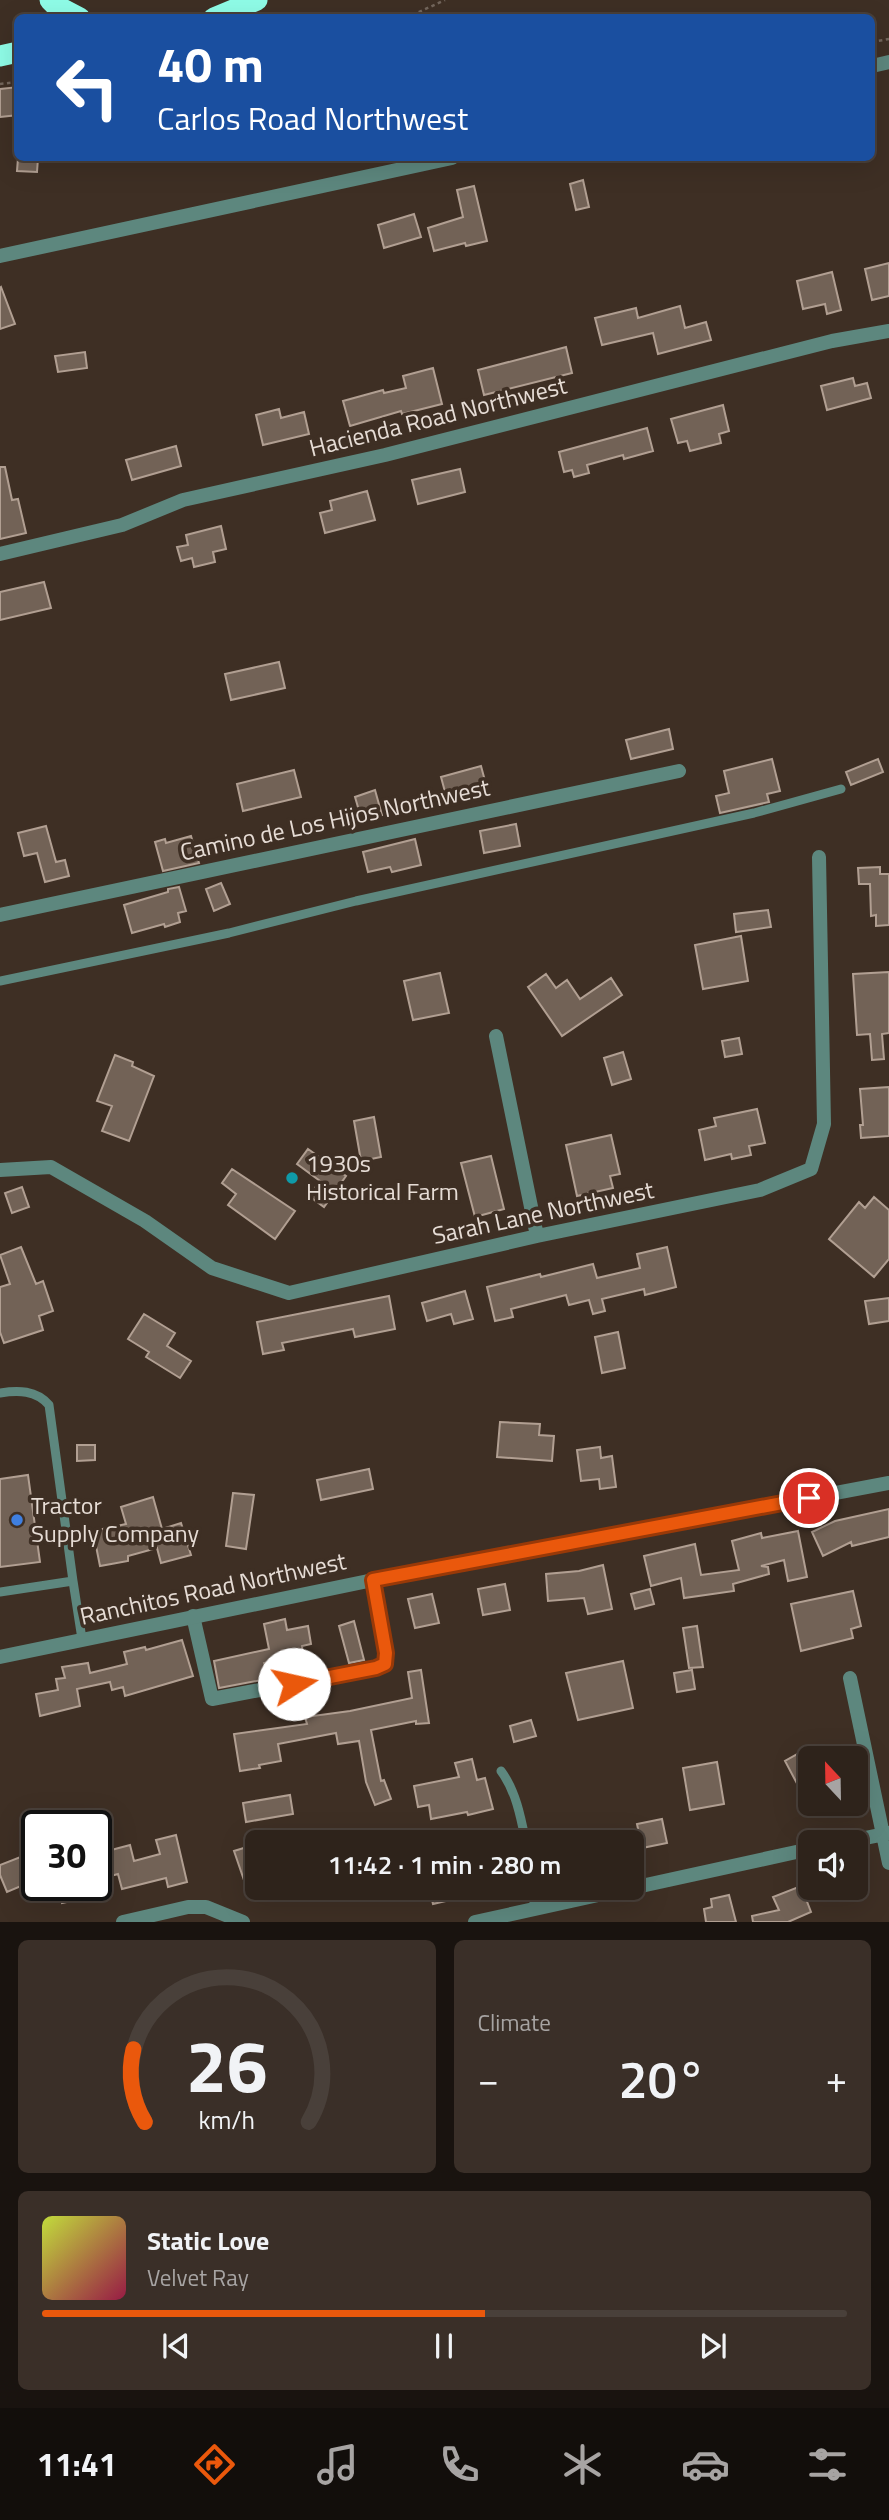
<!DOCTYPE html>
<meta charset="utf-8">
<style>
:root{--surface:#2e231b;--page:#3a2f28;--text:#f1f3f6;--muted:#a7a4a3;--line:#49403a;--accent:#ea580c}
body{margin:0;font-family:"Titillium Web",sans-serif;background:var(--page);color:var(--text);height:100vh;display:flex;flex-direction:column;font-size:26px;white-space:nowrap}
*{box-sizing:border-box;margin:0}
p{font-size:23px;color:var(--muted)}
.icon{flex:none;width:38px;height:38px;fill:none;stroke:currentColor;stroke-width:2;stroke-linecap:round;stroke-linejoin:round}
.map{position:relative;height:1922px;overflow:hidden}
.sheet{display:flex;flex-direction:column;gap:18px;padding:18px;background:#19130f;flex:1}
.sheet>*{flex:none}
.banner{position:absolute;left:14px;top:14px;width:861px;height:147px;border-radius:10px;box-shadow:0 7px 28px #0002,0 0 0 2px var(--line);background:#1a4fa0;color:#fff;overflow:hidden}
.needle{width:46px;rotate:338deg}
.buttons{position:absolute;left:798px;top:1746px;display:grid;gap:14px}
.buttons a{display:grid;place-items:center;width:70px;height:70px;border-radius:10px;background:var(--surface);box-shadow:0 7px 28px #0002,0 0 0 2px var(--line);font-size:35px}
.speed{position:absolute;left:21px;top:1810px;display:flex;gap:14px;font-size:35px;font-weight:700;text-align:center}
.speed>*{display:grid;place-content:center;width:91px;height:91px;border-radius:50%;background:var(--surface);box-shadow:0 7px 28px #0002,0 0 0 2px var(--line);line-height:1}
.speed .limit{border:4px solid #111;border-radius:10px;background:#fff;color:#111}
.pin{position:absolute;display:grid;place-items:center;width:60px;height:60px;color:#fff;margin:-30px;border:4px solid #fff;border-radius:50%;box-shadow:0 2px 7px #0007}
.me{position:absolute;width:77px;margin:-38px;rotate:80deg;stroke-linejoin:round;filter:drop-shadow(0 0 5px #0008)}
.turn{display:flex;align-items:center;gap:24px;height:147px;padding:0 28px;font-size:32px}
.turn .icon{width:91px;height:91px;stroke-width:2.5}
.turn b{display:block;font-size:49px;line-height:60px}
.big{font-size:52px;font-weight:600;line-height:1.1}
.sheet .tile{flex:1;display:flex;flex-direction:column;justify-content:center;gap:10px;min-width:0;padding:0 24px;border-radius:10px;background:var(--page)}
.sheet .dial{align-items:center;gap:0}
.dial svg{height:182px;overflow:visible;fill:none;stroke:var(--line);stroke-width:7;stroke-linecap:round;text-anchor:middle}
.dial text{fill:var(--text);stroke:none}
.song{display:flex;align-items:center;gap:21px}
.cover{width:84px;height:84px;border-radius:10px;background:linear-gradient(135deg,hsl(70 70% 55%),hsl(340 70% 35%))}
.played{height:7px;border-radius:4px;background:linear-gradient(90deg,var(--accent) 55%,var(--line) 55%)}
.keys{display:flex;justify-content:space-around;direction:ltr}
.heat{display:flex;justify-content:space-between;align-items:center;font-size:38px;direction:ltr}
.sheet .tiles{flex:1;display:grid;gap:18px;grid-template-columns:1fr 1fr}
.tile:last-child{grid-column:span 2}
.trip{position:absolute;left:245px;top:1830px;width:399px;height:70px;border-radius:10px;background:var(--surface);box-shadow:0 7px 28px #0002,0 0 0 2px var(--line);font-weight:600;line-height:70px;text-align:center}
.tab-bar{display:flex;height:112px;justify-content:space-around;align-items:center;background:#120e0b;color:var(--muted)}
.tab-bar .icon{width:49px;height:49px}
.tab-bar .active{color:var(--accent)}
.tab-bar b{font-size:32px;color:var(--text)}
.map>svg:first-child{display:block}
.building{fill:#726256;stroke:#b19f92;stroke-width:2}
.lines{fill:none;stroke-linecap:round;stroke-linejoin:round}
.path{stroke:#73665c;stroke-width:2.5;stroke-dasharray:3.5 3.5;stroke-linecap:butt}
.service{stroke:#5d877e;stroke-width:9}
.minor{stroke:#5d877e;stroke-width:14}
.tertiary{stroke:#5d877e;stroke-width:14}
.motorway{stroke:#8ffce7;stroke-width:21}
.route-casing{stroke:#983908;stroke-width:18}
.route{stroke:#ea580c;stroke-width:12}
.culture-dot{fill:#0f9aa8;stroke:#3e2f24;stroke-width:2.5}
.shop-dot{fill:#3f7fe0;stroke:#3e2f24;stroke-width:2.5}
.labels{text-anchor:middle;stroke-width:7;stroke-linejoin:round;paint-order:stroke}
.street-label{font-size:24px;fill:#e6dcd5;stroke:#3e2f24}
.poi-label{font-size:24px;fill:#e6dcd5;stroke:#3e2f24;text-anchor:start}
</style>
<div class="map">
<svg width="889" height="1922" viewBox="0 0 889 1922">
<rect width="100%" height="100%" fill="#3e2f24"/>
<!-- building -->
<path class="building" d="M18,87V115L0,117V89Z
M18,158H38L37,172L17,171Z
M583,180L589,207L576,210L570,184Z
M474,186L487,241L466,246L465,243L434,251L428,228L463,217L457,190Z
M414,214L421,237L384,248L378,225Z
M889,263V296L872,300L865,269Z
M832,272L841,310L827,314L825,304L803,309L797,281Z
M1,287L15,324L0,329V288Z
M680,306L685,328L706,322L711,340L658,354L653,333L602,345L595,318L636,308L638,318Z
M566,347L572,373L484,395L478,370Z
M85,352L87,368L58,372L55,356Z
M433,368L442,404L402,414L401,411L350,426L343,401L383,390L384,393L406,388L403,376Z
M853,378L855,386L867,383L871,398L827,410L821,386Z
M723,405L729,431L719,434L721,443L690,451L687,441L678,443L671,419Z
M279,409L281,418L304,412L309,434L263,445L256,415Z
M647,428L653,451L624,459L623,455L587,465L589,473L574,477L572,470L564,472L559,452Z
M176,446L181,466L132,480L126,460Z
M0,467H5L12,500L18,499L26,533L0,539Z
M460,469L465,492L418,504L412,480Z
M367,491L375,520L325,533L320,513L332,510L330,501Z
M221,526L226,549L213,552L215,562L194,567L192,558L181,561L177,547L188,545L186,535Z
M44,582L51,608L0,620V592Z
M279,662L285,688L231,700L225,674Z
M669,729L673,749L631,759L626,740Z
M772,759L780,791L767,794L769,802L720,813L716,796L729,793L724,771Z
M878,759L883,772L851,785L846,772Z
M481,766L488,792L448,803L441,777Z
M294,770L301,797L243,811L237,784Z
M375,790L382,815L362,821L355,797Z
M516,824L520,846L484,853L480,831Z
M46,826L56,862L65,860L69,876L45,882L37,853L24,856L18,833Z
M191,836L199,863L163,871L155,842L165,839L166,843Z
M415,839L421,865L392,872L390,867L368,872L363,852Z
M880,867V874H889V925L876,926V915L871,916L870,884H859L858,868Z
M221,883L230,904L214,911L206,889Z
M179,887L186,911L178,913L180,922L165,927L164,924L132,933L124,905L168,892V889Z
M768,910L771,927L736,932L734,914Z
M741,936L748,981L703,989L695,945Z
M889,972V1033L882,1034L884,1059L872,1060L870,1034L857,1035L853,974Z
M440,973L449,1013L413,1020L404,981Z
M546,974L556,988L567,980L580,999L611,978L622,995L562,1036L528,987Z
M739,1038L742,1054L725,1057L722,1041Z
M623,1052L631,1079L612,1085L604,1058Z
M115,1055L133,1062L132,1066L154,1076L129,1141L102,1131L112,1106L97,1101Z
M889,1087V1136L861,1138L860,1125H863L860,1089Z
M757,1109L765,1143L749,1146L751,1155L732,1159L731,1154L705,1160L699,1130L716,1126L714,1118Z
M374,1117L381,1157L361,1161L354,1121Z
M611,1135L620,1174L610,1176L613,1188L577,1196L566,1145Z
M308,1149L346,1176L324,1207L309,1196L320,1181L297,1164Z
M491,1156L504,1209L475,1217L461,1163Z
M232,1169L295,1211L275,1239L228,1205L236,1194L222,1183Z
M22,1187L29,1207L12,1213L5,1193Z
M874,1197L889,1210V1259L874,1277L829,1239L859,1202L865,1208Z
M21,1247L36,1284L43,1281L53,1311L39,1316L43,1330L4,1343L0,1332V1287L10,1284L0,1255Z
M667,1247L676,1287L645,1295L644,1289L602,1299L605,1311L593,1314L589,1300L569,1305L566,1295L511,1309L513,1317L495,1321L487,1287L540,1274L541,1277L593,1264L597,1278L640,1268L637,1254Z
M465,1291L473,1319L454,1324L451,1314L427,1321L422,1303Z
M389,1296L395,1329L355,1337L353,1329L282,1343L284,1350L263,1354L257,1322Z
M889,1298V1321L869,1324L865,1301Z
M144,1314L175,1333L167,1346L191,1361L180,1378L146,1357L149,1352L128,1339Z
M618,1332L625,1368L602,1373L595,1337Z
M500,1422L540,1424L539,1435L554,1436L552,1461L497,1457Z
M77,1445H95V1460L77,1461Z
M600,1447L601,1458L612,1456L616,1487L600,1489L599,1479L581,1481L577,1450Z
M369,1469L373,1489L321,1500L317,1480Z
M28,1475L40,1562L0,1567V1479Z
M233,1493L254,1495L246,1549L226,1546Z
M153,1497L162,1529L181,1523L191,1555L161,1563L157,1548L128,1556V1561L100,1566L93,1531L126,1524L121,1507Z
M889,1509V1537L852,1546L851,1542L823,1556L812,1532L835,1521Z
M798,1531L807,1577L788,1581L784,1560L761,1566L768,1567L769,1574L733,1584L734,1591L684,1598L681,1578L651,1586L644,1556L695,1544L701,1575L739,1570L732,1541L761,1533L762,1538Z
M603,1565L612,1609L588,1614L584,1598L548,1601L546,1574L579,1571Z
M505,1584L510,1610L483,1615L478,1589Z
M650,1589L654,1604L635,1609L631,1594Z
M853,1591L861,1626L851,1629L853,1638L801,1651L791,1604Z
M432,1594L439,1623L415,1628L408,1599Z
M285,1619L287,1630L308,1626L311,1644L302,1646L303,1655L264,1663L267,1679L219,1688L214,1661L269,1649L264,1624Z
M354,1621L364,1660L349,1663L339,1626Z
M697,1626L703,1667L689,1668L683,1628Z
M182,1640L193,1676L125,1696L123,1687L112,1690L110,1682L77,1689L80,1706L40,1716L36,1694L58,1690L56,1679L65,1678L62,1667L88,1663L90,1673L127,1664L124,1652L145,1647L146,1650Z
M623,1661L633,1708L578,1720L566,1673Z
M421,1670L429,1723L416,1724V1721L371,1730L381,1781L384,1780L391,1799L375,1805L366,1782L359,1741L338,1744L336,1733L278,1744L281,1761L259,1765L260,1768L240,1771L234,1734L307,1724L305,1717L350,1711L412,1698L408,1672Z
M692,1670L695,1689L677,1692L674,1673Z
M531,1720L536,1736L514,1742L510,1726Z
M810,1747V1786L801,1791L785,1761Z
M472,1759L477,1780L485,1778L493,1809L468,1815L467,1812L431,1819L429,1805L418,1807L414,1786L459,1777L455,1763Z
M717,1762L724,1804L690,1810L683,1768Z
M290,1795L293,1814L246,1822L243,1803Z
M662,1819L667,1843L642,1848L637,1824Z
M176,1835L187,1882L168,1887L166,1878L122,1889L118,1874L107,1877L100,1853L130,1845L134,1861L160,1854L156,1840Z
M257,1844V1882L246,1886L234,1851Z
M23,1856L33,1881L7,1892L0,1875V1865Z
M58,1885H91L94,1896L62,1903Z
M801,1886L811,1912L788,1922H753L752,1916L779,1910L773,1897Z
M429,1888H479L480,1893L433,1904Z
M729,1895L736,1922H706L704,1909L712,1907L711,1899Z"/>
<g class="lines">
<!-- path -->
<path class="path" d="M406,18L445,0
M872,42L889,39
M0,84L18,82"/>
<!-- service -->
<path class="service" d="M0,981L229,933L356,901L754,813L841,789
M0,1393C18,1390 36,1390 49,1405L73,1581
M0,1592L73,1581L82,1639
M501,1771C516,1791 521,1818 526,1843
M532,1888L535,1909"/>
<!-- minor -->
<path class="minor" d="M0,554L122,525L183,500L385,455L832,341L889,331
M0,915L679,771
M496,1036L537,1236
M0,1170L51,1167L145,1221L212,1268L289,1293L537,1236L760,1190L811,1169L824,1124L819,857
M193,1616L212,1699L376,1668L385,1664L386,1653L373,1580
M850,1678L889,1863
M841,1843L889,1833
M632,1888L810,1849
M123,1922L188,1907H206L243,1922
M475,1922L630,1888"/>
<!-- tertiary -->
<path class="tertiary" d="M872,66L889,62
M0,256L452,158
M0,1657L373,1580L889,1483"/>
<!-- motorway -->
<path class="motorway" d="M50,0L55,5L80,18
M214,18L257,0
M0,56L18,52"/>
</g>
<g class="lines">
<defs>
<path id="route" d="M294,1684L376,1668L385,1664L386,1653L373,1580L809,1498"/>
</defs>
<!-- route casing -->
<use href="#route" class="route-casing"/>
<!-- route -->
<use href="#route" class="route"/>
</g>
<!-- markers -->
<circle class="culture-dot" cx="292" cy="1178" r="7"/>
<circle class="shop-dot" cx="17" cy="1520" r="7"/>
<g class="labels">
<!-- street labels -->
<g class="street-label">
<text transform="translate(438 417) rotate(-14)" y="8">Hacienda Road Northwest</text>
<text transform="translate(335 820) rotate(-12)" y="8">Camino de Los Hijos Northwest</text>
<text transform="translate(543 1213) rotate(-12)" y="8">Sarah Lane Northwest</text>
<text transform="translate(213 1589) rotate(-12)" y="8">Ranchitos Road Northwest</text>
</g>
<!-- poi labels -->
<g class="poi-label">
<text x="306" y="1172">1930s<tspan x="306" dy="28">Historical Farm</tspan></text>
<text x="31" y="1514">Tractor<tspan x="31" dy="28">Supply Company</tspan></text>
</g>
</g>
</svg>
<div class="buttons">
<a><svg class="needle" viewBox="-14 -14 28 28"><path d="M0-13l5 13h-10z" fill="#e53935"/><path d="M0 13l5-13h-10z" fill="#a7a4a3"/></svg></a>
<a><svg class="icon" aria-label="sound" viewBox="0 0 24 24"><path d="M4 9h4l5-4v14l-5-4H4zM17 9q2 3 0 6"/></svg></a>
</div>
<div class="speed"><div class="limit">30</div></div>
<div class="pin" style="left:809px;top:1498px;background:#d93025"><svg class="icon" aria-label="arrive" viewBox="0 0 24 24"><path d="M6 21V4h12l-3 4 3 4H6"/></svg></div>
<svg class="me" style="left:294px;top:1684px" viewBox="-20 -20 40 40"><circle r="19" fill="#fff"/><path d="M0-13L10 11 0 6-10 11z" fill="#ea580c"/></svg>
<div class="trip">11:42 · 1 min · 280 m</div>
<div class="banner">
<div class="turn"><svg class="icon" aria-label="left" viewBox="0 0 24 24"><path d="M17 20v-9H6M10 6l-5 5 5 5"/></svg><div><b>40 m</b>Carlos Road Northwest</div></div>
</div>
</div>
<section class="sheet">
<div class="tiles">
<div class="tile dial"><svg viewBox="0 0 100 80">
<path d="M14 69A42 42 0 1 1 86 69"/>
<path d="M14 69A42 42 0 0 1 9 37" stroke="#ea580c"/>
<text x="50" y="56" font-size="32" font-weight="700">26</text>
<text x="50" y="72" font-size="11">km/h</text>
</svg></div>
<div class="tile"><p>Climate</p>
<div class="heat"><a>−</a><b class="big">20°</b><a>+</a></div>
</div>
<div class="tile">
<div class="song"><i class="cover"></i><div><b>Static Love</b><p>Velvet Ray</p></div></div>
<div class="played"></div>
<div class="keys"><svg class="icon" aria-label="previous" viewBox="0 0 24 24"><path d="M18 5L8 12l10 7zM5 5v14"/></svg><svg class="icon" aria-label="pause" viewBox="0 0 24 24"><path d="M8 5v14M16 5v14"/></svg><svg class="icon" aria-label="next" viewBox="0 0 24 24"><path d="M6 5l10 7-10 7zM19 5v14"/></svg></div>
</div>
</div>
</section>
<nav class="tab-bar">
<b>11:41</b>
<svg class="icon active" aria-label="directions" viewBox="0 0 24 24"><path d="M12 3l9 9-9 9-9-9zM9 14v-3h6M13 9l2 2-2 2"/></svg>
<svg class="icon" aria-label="music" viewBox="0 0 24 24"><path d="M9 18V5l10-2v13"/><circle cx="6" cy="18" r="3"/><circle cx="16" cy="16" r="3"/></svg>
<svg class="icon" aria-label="phone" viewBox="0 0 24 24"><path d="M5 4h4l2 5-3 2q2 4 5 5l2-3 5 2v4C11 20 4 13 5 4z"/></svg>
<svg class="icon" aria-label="climate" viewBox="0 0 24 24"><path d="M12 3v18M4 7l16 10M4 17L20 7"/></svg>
<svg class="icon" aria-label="car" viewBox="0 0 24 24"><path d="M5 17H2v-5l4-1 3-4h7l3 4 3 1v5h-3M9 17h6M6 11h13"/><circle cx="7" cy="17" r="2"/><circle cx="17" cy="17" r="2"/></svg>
<svg class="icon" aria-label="filters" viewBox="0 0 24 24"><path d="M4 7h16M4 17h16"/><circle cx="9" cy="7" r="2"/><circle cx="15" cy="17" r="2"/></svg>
</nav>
